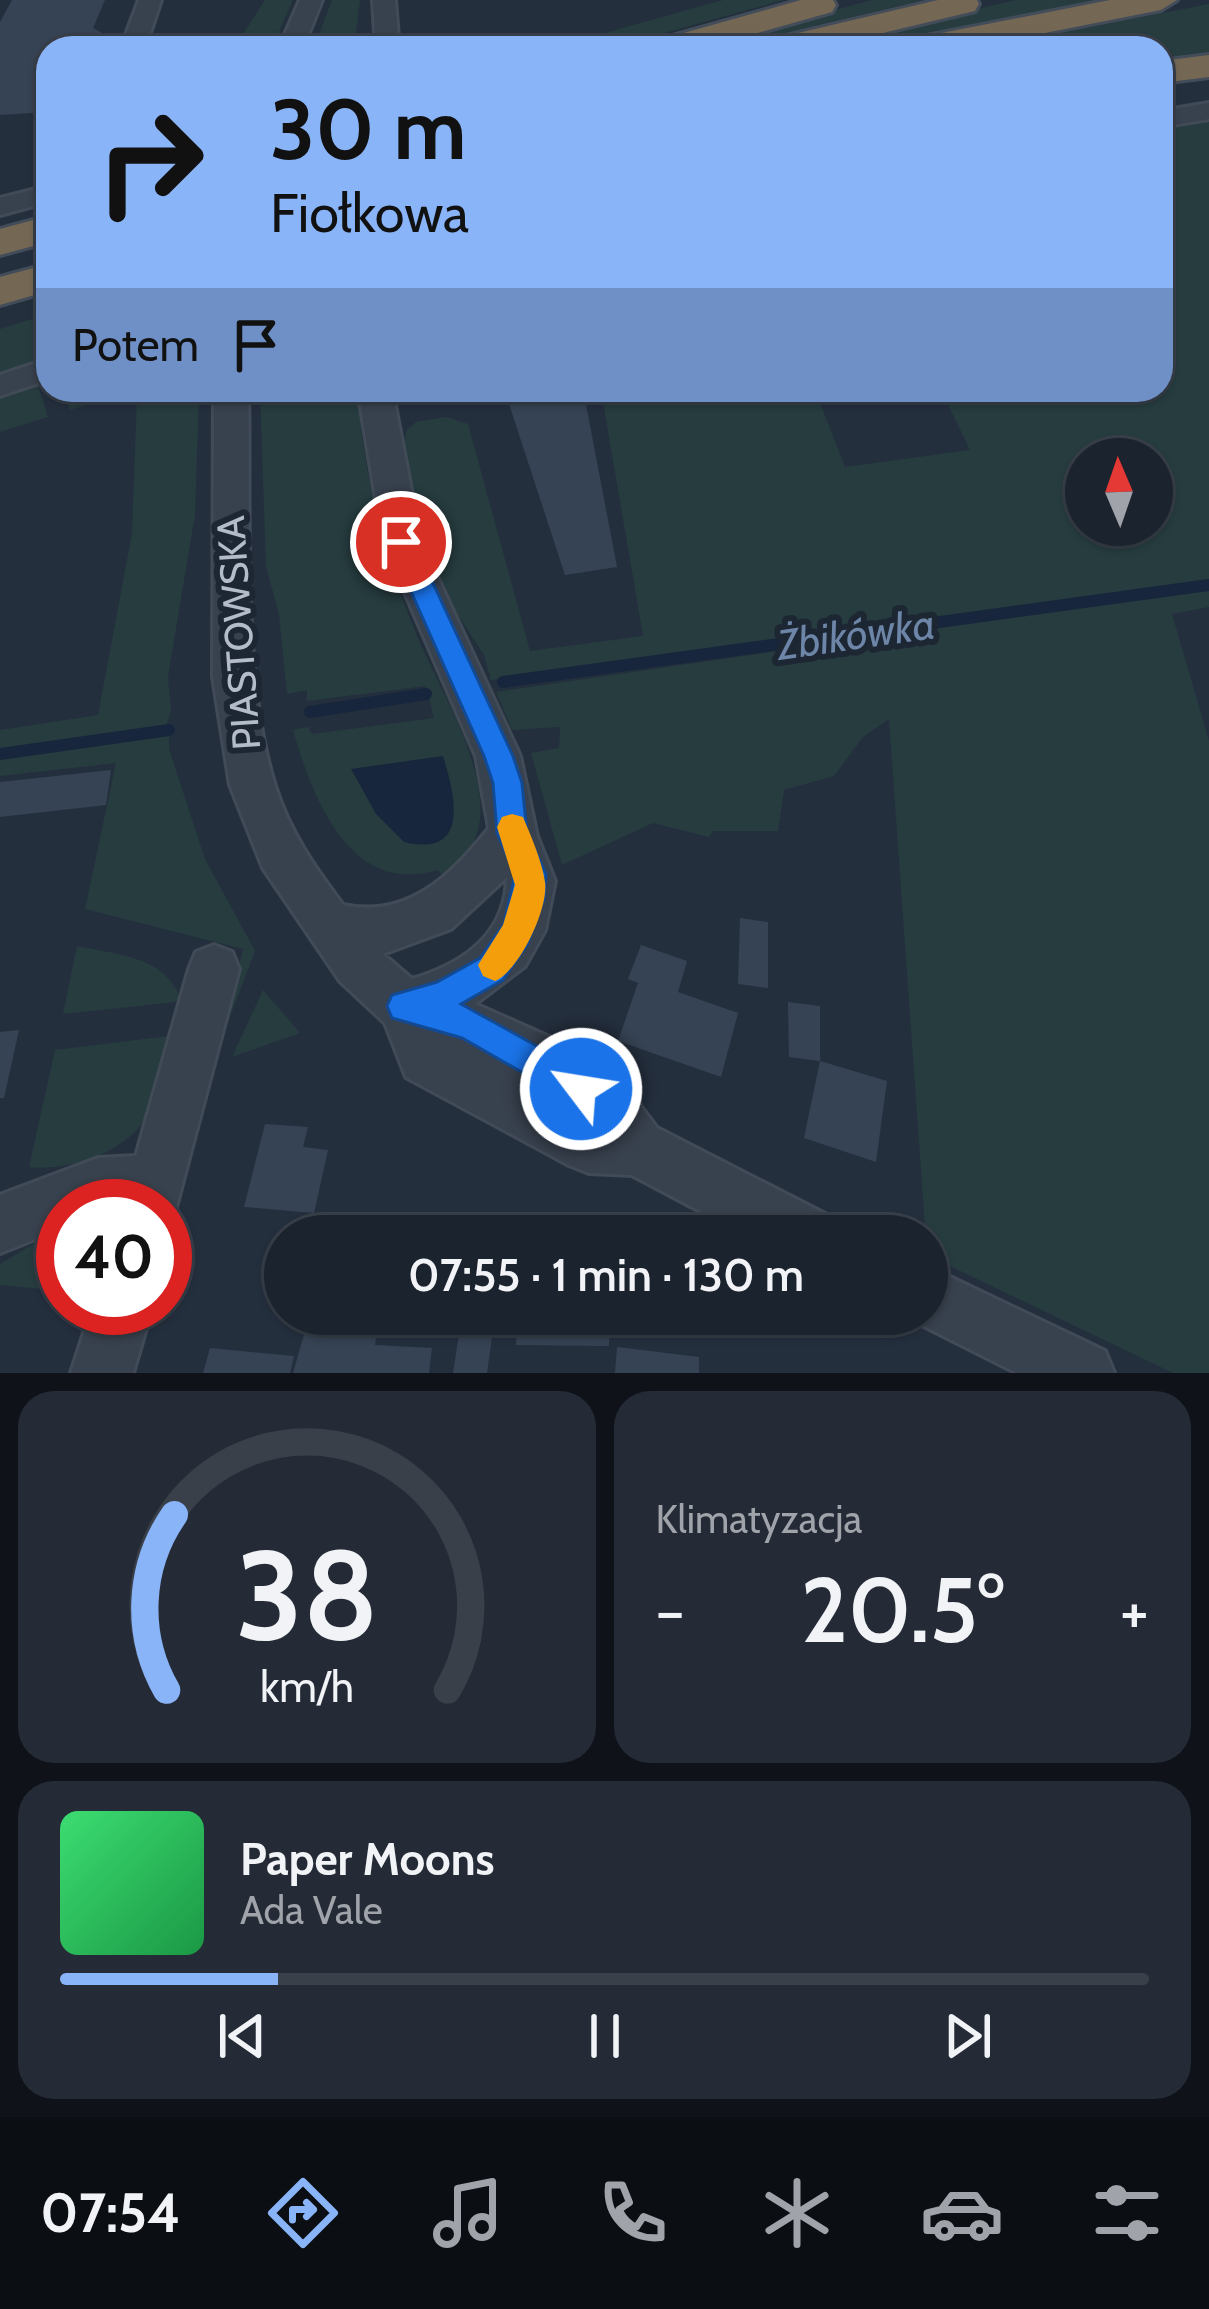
<!DOCTYPE html>
<html lang="pl">
<meta charset="utf-8">
<style>
:root{--surface:#1b232e;--page:#242b36;--text:#f1f3f6;--muted:#a0a4aa;--line:#39404a;--accent:#8ab4f8}
body{margin:0;font-family:Cabin,sans-serif;background:var(--page);color:var(--text);height:100vh;display:flex;flex-direction:column;font-size:45px;white-space:nowrap}
*{box-sizing:border-box;margin:0}
p{font-size:39px;color:var(--muted)}
.icon{flex:none;width:66px;height:66px;fill:none;stroke:currentColor;stroke-width:2;stroke-linecap:round;stroke-linejoin:round}
.map{position:relative;height:1373px;overflow:hidden}
.drawer{display:flex;flex-direction:column;gap:18px;padding:18px;background:#0f1319;flex:1}
.drawer>*{flex:none}
.top-card{position:absolute;left:36px;top:36px;width:1137px;height:366px;border-radius:36px;box-shadow:0 3px 9px #0004,0 0 0 3px var(--line);background:#8ab4f8;color:#111;overflow:hidden}
.needle{width:78px;rotate:358deg}
.buttons{position:absolute;left:1065px;top:438px;display:grid;gap:24px}
.buttons a{display:grid;place-items:center;width:108px;height:108px;border-radius:50%;background:var(--surface);box-shadow:0 3px 9px #0004,0 0 0 3px var(--line);font-size:60px}
.speed{position:absolute;left:36px;top:1179px;display:flex;gap:24px;font-size:60px;font-weight:700;text-align:center}
.speed>*{display:grid;place-content:center;width:156px;height:156px;border-radius:50%;background:var(--surface);box-shadow:0 3px 9px #0004,0 0 0 3px var(--line);line-height:1}
.speed .limit{border:18px solid #d22;background:#fff;color:#111}
.pin{position:absolute;display:grid;place-items:center;width:102px;height:102px;color:#fff;margin:-51px;border:6px solid #fff;border-radius:50%;box-shadow:0 3px 12px #0007}
.me{position:absolute;width:132px;margin:-66px;rotate:301deg;stroke-linejoin:round;filter:drop-shadow(0 0 9px #0008)}
.turn{display:flex;align-items:center;gap:42px;height:252px;padding:0 36px;font-size:54px}
.turn .icon{width:156px;height:156px;stroke-width:2.5}
.turn b{display:block;font-size:84px;line-height:102px}
.then{display:flex;align-items:center;height:114px;padding:0 36px;background:#0003;gap:24px;font-size:45px}
.big{font-size:90px;font-weight:600;line-height:1.1}
.drawer .widget{flex:1;display:flex;flex-direction:column;justify-content:center;gap:18px;min-width:0;padding:0 42px;border-radius:36px;background:var(--page)}
.drawer .dial{align-items:center;gap:0}
.dial svg{height:312px;overflow:visible;fill:none;stroke:var(--line);stroke-width:7;stroke-linecap:round;text-anchor:middle}
.dial text{fill:var(--text);stroke:none}
.song{display:flex;align-items:center;gap:36px}
.cover{width:144px;height:144px;border-radius:18px;background:linear-gradient(135deg,hsl(140 70% 55%),hsl(140 70% 35%))}
.played{height:12px;border-radius:6px;background:linear-gradient(90deg,var(--accent) 20%,var(--line) 20%)}
.keys{display:flex;justify-content:space-around;direction:ltr}
.heat{display:flex;justify-content:space-between;align-items:center;font-size:66px;direction:ltr}
.drawer .tiles{flex:1;display:grid;gap:18px;grid-template-columns:1fr 1fr}
.widget:last-child{grid-column:span 2}
.trip{position:absolute;left:264px;top:1215px;width:684px;height:120px;border-radius:60px;background:var(--surface);box-shadow:0 3px 9px #0004,0 0 0 3px var(--line);font-weight:600;line-height:120px;text-align:center}
.dock{display:flex;height:192px;justify-content:space-around;align-items:center;background:#0b0e12;color:var(--muted)}
.dock .icon{width:84px;height:84px}
.dock .current{color:var(--accent)}
.dock b{font-size:54px;color:var(--text)}
.map>svg:first-child{display:block}
.green{fill:#263c3f;fill-rule:evenodd}
.water{fill:#17263c}
.lines{fill:none;stroke-linecap:round;stroke-linejoin:round}
.stream{stroke:#17263c;stroke-width:12}
.building{fill:#364354}
.minor-casing{stroke:#414a57;stroke-width:6}
.highway-casing{stroke:#434c59;stroke-width:6}
.minor{fill:#38414e;fill-rule:evenodd}
.highway{fill:#746855;fill-rule:evenodd}
.route{fill:#1a73e8;stroke:#114b97;stroke-width:3}
.slow{fill:#f59e0b}
.labels{text-anchor:middle;stroke-width:12;stroke-linejoin:round;paint-order:stroke}
.street-label{font-size:39px;fill:#b4bcc9;stroke:#1d2633}
.water-label{font-size:42px;font-style:italic;fill:#6d86a8;stroke:#1d2633}
</style>
<div class="map">
<svg width="1209" height="1373" viewBox="0 0 1209 1373">
<rect width="100%" height="100%" fill="#242f3e"/>
<!-- green -->
<path class="green" d="M265,0H293L272,48H234Z
M332,0H360L354,48H314Z
M723,0H784L610,48H551Z
M872,0H923L721,48H692Z
M1016,0H1122L883,48H809Z
M1209,4V58L1161,64V48H981Z
M1209,120V581L491,680L484,655L438,584L400,456L407,430L416,422L446,417L468,424L530,651L643,636L601,390H815L845,467L970,450L941,390H1161V128ZM1086,459H1152V525H1086Z
M48,314V359L0,375V329Z
M38,385L48,417L0,432V399Z
M62,390H137L138,397L199,390L195,515L168,676L171,711L166,725L0,750V730L98,715L132,533L137,397L128,392L70,410Z
M260,390H357C364,471 381,545 411,621C433,679 474,737 480,800C484,832 468,858 448,882L438,870C349,897 312,796 293,730L308,727L312,734L434,718L426,686L307,701V690L287,694L279,614L266,567Z
M1209,588V607L1172,614L1209,741V1373H1173L927,1255L889,719L863,737L834,776L784,790L778,831H713L709,837L653,823L562,865L531,753L559,748L560,727L512,730L496,692Z
M169,735V749L205,859L255,951L220,1043L243,949L85,909L116,763L0,776V757Z
M77,946C117,955 163,955 180,997L175,1002L63,1014Z
M263,990L300,1033L232,1057Z
M169,1036L175,1041C167,1064 161,1091 150,1112C127,1153 71,1171 29,1167L55,1050Z
M63,1236V1291L0,1285V1264L45,1237Z"/>
<!-- water -->
<path class="water" d="M443,756C455,795 471,858 404,842L376,814L351,769Z"/>
<g class="lines">
<!-- stream -->
<path class="stream" d="M503,682L1209,585
M310,712L426,694
M0,754L169,730"/>
</g>
<!-- building -->
<path class="building" d="M12,0H105L93,28L104,34L89,38L85,48H48V112L0,115V22Z
M584,394L617,567L565,575L508,401Z
M111,770L106,805L0,817V782Z
M740,918L768,922V988L738,984Z
M641,945L687,961L678,992L738,1013L721,1077L618,1041L638,983L628,979Z
M788,1002L820,1006V1061L789,1057Z
M19,1030L4,1098H0V1032Z
M820,1061L887,1081L876,1162L804,1138Z
M265,1124L308,1127L303,1147L328,1150L314,1213L244,1207Z
M383,1218L450,1221L449,1236H380Z
M310,1314H380L375,1345L432,1348L429,1373H293Z
M518,1314H609V1346L516,1345Z
M460,1327L493,1330L487,1373H453Z
M617,1347L699,1357V1373H615Z
M210,1348L294,1356L290,1373H203Z"/>
<g class="lines">
<defs>
<path id="minor" d="M139,0H161L145,48H121Z
M300,0H322L303,48H279Z
M373,0H395L398,37L384,48L362,44L375,34Z
M1209,103V119L1161,127V111Z
M48,186V202L0,215V198Z
M48,359V380L0,396V375Z
M214,390H248C251,508 240,675 275,786C289,831 315,868 343,905C408,919 452,875 489,828L476,756L383,542L358,390H392L421,542L520,756L537,836L555,881L545,930L525,966L475,1004L554,1039L601,1068L627,1088L657,1128L827,1215L835,1236H747L632,1175L589,1173L569,1165L406,1077L385,1023L340,981L263,868L230,785L213,677ZM507,877C506,934 463,964 412,979L383,954L451,929Z
M214,945L232,952L239,969L171,1226L165,1229V1206H63V1228L0,1253V1195L98,1158L136,1156L189,969L196,952Z
M927,1266L1105,1351L1114,1373H1017L906,1317L927,1314Z
M92,1308H152L133,1373H71Z"/>
<path id="highway" d="M801,0H833L836,5L832,12L705,48H650L655,41Z
M938,0H977L979,4L975,11L820,48H759L764,41Z
M1110,0H1177L1161,10L969,48H899L904,41L916,38Z
M1209,55V77L1161,83V61Z
M48,216V242L0,255V229Z
M48,264V291L0,305V277Z"/>
</defs>
<!-- minor casing -->
<use href="#minor" class="minor-casing"/>
<!-- highway casing -->
<use href="#highway" class="highway-casing"/>
<!-- minor -->
<use href="#minor" class="minor"/>
<!-- highway -->
<use href="#highway" class="highway"/>
</g>
<!-- route -->
<path class="route" d="M401,533L414,542L513,756L522,783L527,833L546,874L544,899L528,943L503,980L461,1004L593,1077L599,1089L593,1101L581,1106L462,1038L392,1018L387,1006L392,995L437,982L480,958L504,924L515,874L497,833L493,783L484,756L389,542Z"/>
<!-- slow -->
<path class="slow" d="M512,814L523,817C531,836 542,861 545,882C549,908 519,971 495,981L483,976L478,965L503,925L515,885L497,827L502,817Z"/>
<g class="labels">
<!-- street labels -->
<g class="street-label">
<text transform="translate(238 633) rotate(-94)" y="14">PIASTOWSKA</text>
</g>
<!-- water labels -->
<g class="water-label">
<text transform="translate(856 634) rotate(-8)" y="15">Żbikówka</text>
</g>
</g>
</svg>
<div class="buttons">
<a><svg class="needle" viewBox="-14 -14 28 28"><path d="M0-13l5 13h-10z" fill="#e53935"/><path d="M0 13l5-13h-10z" fill="#a0a4aa"/></svg></a>
</div>
<div class="speed"><div class="limit">40</div></div>
<div class="pin" style="left:401px;top:542px;background:#d93025"><svg class="icon" aria-label="arrive" viewBox="0 0 24 24"><path d="M6 21V4h12l-3 4 3 4H6"/></svg></div>
<svg class="me" style="left:581px;top:1089px" viewBox="-20 -20 40 40"><circle r="17" fill="#1a73e8" stroke="#fff" stroke-width="3"/><path d="M0-11L8 9 0 5-8 9z" fill="#fff"/></svg>
<div class="trip">07:55 · 1 min · 130 m</div>
<div class="top-card">
<div class="turn"><svg class="icon" aria-label="right" viewBox="0 0 24 24"><path d="M7 20v-9h11M14 6l5 5-5 5"/></svg><div><b>30 m</b>Fiołkowa</div></div>
<div class="then">Potem<svg class="icon" aria-label="arrive" viewBox="0 0 24 24"><path d="M6 21V4h12l-3 4 3 4H6"/></svg></div>
</div>
</div>
<section class="drawer">
<div class="tiles">
<div class="widget dial"><svg viewBox="0 0 100 80">
<path d="M14 69A42 42 0 1 1 86 69"/>
<path d="M14 69A42 42 0 0 1 16 24" stroke="#8ab4f8"/>
<text x="50" y="56" font-size="32" font-weight="700">38</text>
<text x="50" y="72" font-size="11">km/h</text>
</svg></div>
<div class="widget"><p>Klimatyzacja</p>
<div class="heat"><a>−</a><b class="big">20.5°</b><a>+</a></div>
</div>
<div class="widget">
<div class="song"><i class="cover"></i><div><b>Paper Moons</b><p>Ada Vale</p></div></div>
<div class="played"></div>
<div class="keys"><svg class="icon" aria-label="previous" viewBox="0 0 24 24"><path d="M18 5L8 12l10 7zM5 5v14"/></svg><svg class="icon" aria-label="pause" viewBox="0 0 24 24"><path d="M8 5v14M16 5v14"/></svg><svg class="icon" aria-label="next" viewBox="0 0 24 24"><path d="M6 5l10 7-10 7zM19 5v14"/></svg></div>
</div>
</div>
</section>
<nav class="dock">
<b>07:54</b>
<svg class="icon current" aria-label="directions" viewBox="0 0 24 24"><path d="M12 3l9 9-9 9-9-9zM9 14v-3h6M13 9l2 2-2 2"/></svg>
<svg class="icon" aria-label="music" viewBox="0 0 24 24"><path d="M9 18V5l10-2v13"/><circle cx="6" cy="18" r="3"/><circle cx="16" cy="16" r="3"/></svg>
<svg class="icon" aria-label="phone" viewBox="0 0 24 24"><path d="M5 4h4l2 5-3 2q2 4 5 5l2-3 5 2v4C11 20 4 13 5 4z"/></svg>
<svg class="icon" aria-label="climate" viewBox="0 0 24 24"><path d="M12 3v18M4 7l16 10M4 17L20 7"/></svg>
<svg class="icon" aria-label="car" viewBox="0 0 24 24"><path d="M5 17H2v-5l4-1 3-4h7l3 4 3 1v5h-3M9 17h6M6 11h13"/><circle cx="7" cy="17" r="2"/><circle cx="17" cy="17" r="2"/></svg>
<svg class="icon" aria-label="filters" viewBox="0 0 24 24"><path d="M4 7h16M4 17h16"/><circle cx="9" cy="7" r="2"/><circle cx="15" cy="17" r="2"/></svg>
</nav>
